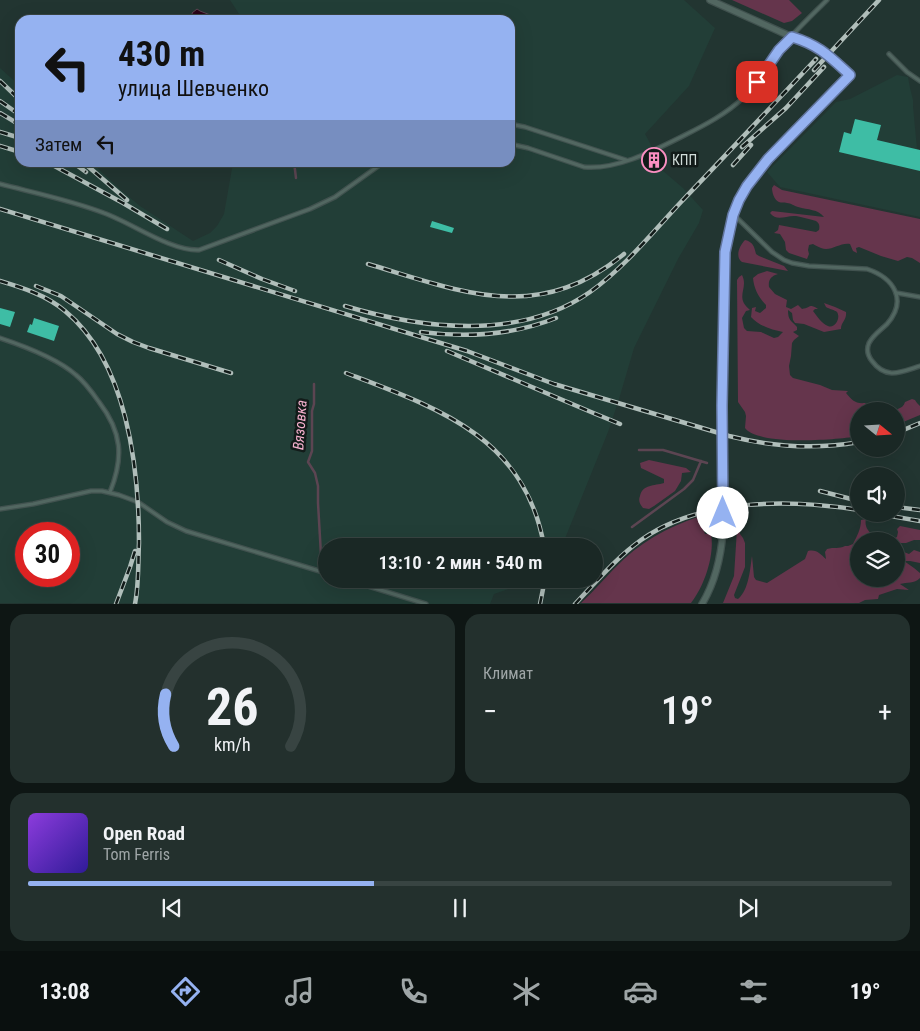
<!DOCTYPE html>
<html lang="ru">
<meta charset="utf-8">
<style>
:root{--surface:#1a2825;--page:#23302d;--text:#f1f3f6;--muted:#9fa6a7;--line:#384442;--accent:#95b2f1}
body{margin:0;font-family:"Roboto Condensed",sans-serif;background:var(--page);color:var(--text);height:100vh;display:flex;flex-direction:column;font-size:19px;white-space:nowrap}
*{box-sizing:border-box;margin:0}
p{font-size:16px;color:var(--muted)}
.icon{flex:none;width:28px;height:28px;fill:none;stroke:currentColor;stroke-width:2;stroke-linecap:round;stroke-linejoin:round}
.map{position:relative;height:604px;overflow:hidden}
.side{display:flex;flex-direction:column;gap:10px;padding:10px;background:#0e1614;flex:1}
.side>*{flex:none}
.guide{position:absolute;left:15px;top:15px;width:500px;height:152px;border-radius:15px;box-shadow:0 5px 20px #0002,0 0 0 1px var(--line);background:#95b2f1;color:#111;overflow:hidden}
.needle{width:32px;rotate:108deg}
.controls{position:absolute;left:850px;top:402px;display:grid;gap:10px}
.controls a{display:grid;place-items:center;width:55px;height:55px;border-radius:50%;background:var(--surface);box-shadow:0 5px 20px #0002,0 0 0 1px var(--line);font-size:25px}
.speed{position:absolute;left:15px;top:522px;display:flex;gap:10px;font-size:25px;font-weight:700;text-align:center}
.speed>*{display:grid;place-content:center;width:65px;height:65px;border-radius:50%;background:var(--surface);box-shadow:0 5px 20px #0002,0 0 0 1px var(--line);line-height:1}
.speed .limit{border:8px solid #d22;background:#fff;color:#111}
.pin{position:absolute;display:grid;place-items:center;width:42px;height:42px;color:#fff;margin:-21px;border-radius:10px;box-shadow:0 2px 8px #0006}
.me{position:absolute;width:55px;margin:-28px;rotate:0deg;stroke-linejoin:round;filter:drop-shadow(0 0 4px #0008)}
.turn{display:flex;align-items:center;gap:18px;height:105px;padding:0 20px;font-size:22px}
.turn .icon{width:65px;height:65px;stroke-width:2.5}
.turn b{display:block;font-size:35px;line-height:42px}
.then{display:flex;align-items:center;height:48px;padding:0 20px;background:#0003;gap:10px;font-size:19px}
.big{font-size:38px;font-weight:600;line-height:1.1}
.side .widget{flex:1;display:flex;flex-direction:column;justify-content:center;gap:8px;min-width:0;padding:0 18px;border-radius:15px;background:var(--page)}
.side .dial{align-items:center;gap:0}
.dial svg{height:130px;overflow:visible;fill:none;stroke:var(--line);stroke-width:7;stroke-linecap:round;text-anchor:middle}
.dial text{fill:var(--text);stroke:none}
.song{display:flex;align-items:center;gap:15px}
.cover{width:60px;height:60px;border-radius:8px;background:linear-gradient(135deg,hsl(270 70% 55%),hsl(250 70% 35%))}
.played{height:5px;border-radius:2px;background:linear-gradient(90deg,var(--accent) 40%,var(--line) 40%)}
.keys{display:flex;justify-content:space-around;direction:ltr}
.heat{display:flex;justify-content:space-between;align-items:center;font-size:28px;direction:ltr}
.side .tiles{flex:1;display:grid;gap:10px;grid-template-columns:1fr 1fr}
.widget:last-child{grid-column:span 2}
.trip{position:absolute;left:318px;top:538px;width:285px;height:50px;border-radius:25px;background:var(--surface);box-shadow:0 5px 20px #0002,0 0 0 1px var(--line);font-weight:600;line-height:50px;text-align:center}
.menu{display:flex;height:80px;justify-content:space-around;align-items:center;background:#0a100f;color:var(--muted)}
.menu .icon{width:35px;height:35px}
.menu .active{color:var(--accent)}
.menu b{font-size:22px;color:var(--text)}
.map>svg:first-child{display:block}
.built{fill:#223e37;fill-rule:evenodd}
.green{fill:#65354c}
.water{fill:#2a0418;stroke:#5c4552}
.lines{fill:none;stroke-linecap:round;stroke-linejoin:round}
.stream{stroke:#5c4552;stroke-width:2.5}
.building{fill:#3ebda5}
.lane-casing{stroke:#41524f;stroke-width:5.5}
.street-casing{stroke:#41524f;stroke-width:8}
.lane{stroke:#526761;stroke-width:3}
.street{stroke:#526761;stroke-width:5.5}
.rail-casing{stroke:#b0beba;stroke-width:4.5}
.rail{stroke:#121b19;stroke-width:2.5;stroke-dasharray:8;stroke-linecap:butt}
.street-bridge-casing{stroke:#41524f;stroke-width:8;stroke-linecap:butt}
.street-bridge{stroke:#526761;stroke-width:5.5}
.route-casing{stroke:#61749d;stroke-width:12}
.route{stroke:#95b2f1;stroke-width:9}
.labels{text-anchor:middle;stroke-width:5;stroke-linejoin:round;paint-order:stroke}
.poi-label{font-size:14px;fill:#d0dcd9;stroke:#121b19;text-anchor:start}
.water-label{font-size:15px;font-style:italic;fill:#f3afcc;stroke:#121b19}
</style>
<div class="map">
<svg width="920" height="604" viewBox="0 0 920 604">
<rect width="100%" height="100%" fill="#223531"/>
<!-- built -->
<path class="built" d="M230,0H684L715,28L689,86L645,134L650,143L655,157L658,156L661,161L655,164L683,188L703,210L699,223L678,259L634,348L619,399L608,432L562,546H326V579H537L494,594L490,604L0,603V68L20,86V162L92,163L122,191L140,206L193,241L210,233L217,226L224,214L233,163L510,162V20H243ZM26,534H69V576H26Z
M897,75L908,77L910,88L913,100V106L917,149L920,150V217L780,187L767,172L836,102L850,99Z"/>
<!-- green -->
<path class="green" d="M732,0H789L802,13L792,21L784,23Z
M774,185L782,190L920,219V263L912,258L907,257L898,261L881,256L859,247L856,248L857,253L853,251L850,244C840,242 831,252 821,248C818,247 815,245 813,244L809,245L808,250L809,254L807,259L789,253L786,250L785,242L780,234L774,233L778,230L779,225L816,232L819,230C820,225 819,223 816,221C809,219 802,217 796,216C786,215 777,222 770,213L772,211L824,217C818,209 808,210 798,207C794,206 791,203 787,203C784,202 781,203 779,202C774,200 772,192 772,188Z
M745,240C753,242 754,246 756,254L759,256L784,266L788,271L742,262C735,257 739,246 745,240Z
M767,271L778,274C771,276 768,280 769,287L775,294L787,300L786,307L791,309L798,305L802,309C811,308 809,303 818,309H815L813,311C817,316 822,324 828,326C835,329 841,318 837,312C835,310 829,309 826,307L824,303L835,307L846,312C847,320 841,322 841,329L824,332L804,324L795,323L793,320L792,313L788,310C788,321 791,320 797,327V330L793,332L799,336L794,340L792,343L791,356L789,366L790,375L793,378L820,385L832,390L848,391L846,393C852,400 855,404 865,403L872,409L879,411H859V436C838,440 758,446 745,428L746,416L745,412L738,402L737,280L739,277L742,275C749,289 734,297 750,310L746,311L742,318L744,328L747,331L761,332L774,338L778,337L783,332C772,330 759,326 751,317L752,308L756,307L755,311L760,313L766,308V305C759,298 754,289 753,278L758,274Z
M912,399L915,400L917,403L920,406V415L896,425V411H886C893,410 903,410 905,402Z
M649,460L686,468L691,472L682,473L681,481L675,491L654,506L649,509L643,508C640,504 638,501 640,496C643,484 654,486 664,483V479L641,468L640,463Z
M711,513L712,514L701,518L700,520L705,534H711C715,555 704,587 691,603H581C596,589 609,573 624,559C649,536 679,522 711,513Z
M866,519C862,534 885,545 897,537L898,532L897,529L900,526L920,530V540H914L906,543H896V541H859V579H896V549L909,554L914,550L920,552V563L910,561H904L914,568L920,573V578C914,584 907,582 900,584L909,590L897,589L879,595L878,599L865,600L859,603H723L734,576L737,529L739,524L740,534L743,538L745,543V567L734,595L735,598L738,599C749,590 750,569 752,556L754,577L756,580L767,583L805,559L808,551C817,549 820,554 826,559L825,552L827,549C834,547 839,549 845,546H848L853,544C857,536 861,529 861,520Z"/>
<!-- water -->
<path class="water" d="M197,9L200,11L218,18L220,20H189L193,16L192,13Z"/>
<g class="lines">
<!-- stream -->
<path class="stream" d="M294,162L296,178
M314,384V404L312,411V451L308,462L315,473L318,486V503L321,555
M639,450H663L707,463
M632,527L684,489L693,480L701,461"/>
</g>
<!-- building -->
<path class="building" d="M855,119L881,125L877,140L920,150V171L839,152L844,132L851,134Z
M432,221L454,228L452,233L430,227Z
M0,308L15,312L10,327L0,324Z
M34,318L59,326L54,341L27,332L30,324L32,325Z"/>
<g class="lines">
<defs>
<path id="lane" d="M889,54L907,72L920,81
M510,124L525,127L626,160
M510,144L528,148L584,167C618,170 655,150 685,135C705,125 726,114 743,98C758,84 766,65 779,50C794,32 811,16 827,0
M0,184C35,193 70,200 104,213C132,223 170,251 199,250L310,209L335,197L384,162
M734,215L772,252L784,260L792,263L809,266L867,269C894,278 908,300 887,324C881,330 873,335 869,343C866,350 868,356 872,361C886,380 901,372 920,366
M897,293L920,297
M0,338C24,346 57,358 76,375C85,382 92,392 99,402C122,432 124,457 110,492
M0,509L33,504L91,491H102L119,495L138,502L167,522L186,531L326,573
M345,579L426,604"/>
<path id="street" d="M710,0L792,37L811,44L823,51L850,75C816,110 774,144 747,186C722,224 724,270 724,315C723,345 723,375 723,406
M702,604C716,581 721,557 723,531"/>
</defs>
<!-- lane casing -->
<use href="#lane" class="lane-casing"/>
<!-- street casing -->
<use href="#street" class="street-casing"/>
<!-- lane -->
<use href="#lane" class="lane"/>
<!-- street -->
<use href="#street" class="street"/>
<defs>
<path id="rail" d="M814,70L879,0
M0,81L20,100
M0,101L20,115
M0,113L20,125
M0,132L20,138
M0,146L20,152
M742,147L786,108L824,67
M47,162L123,203L167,229
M72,162L86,172
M83,162L127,200
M733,165L751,145
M0,209L467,351L554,384L729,436C773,447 814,450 859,442
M219,260L262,279L295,291
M368,264C463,292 537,325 624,254
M0,281C23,288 46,295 65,311C127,362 139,467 139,543C138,563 139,584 135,604
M36,286L61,296L117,334L133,342L149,348L231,373
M345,306C422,329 520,341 590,292C624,268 652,233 681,202C726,155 771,107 816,59
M421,332C467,338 513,335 556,318
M447,351L591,412L620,424
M346,373C438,408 525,437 544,546
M896,433L920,423
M820,491L859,501
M896,507L920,510
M879,514L920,521
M116,604L130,567L135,551
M540,604L545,579
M575,604C596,582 616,558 641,540C700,498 790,499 859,510"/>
</defs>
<!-- rail casing -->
<use href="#rail" class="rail-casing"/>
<!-- rail -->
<use href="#rail" class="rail"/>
<defs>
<path id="street-bridge" d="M723,406V531"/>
</defs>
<!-- street-bridge casing -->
<use href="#street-bridge" class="street-bridge-casing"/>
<!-- street-bridge -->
<use href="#street-bridge" class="street-bridge"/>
</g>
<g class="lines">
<defs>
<path id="route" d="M723,513L722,406L725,252L733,215L739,200L747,186L768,159L850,75C829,56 819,45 792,37L779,50L757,82"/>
</defs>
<!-- route casing -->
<use href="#route" class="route-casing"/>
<!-- route -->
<use href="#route" class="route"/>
</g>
<!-- icons -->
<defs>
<symbol id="building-ring" viewBox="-11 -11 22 22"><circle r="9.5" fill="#121b19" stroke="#fc8fc2" stroke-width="1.5"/><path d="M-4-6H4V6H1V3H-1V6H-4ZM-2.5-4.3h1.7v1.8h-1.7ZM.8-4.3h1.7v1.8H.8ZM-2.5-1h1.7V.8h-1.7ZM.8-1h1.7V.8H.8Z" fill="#fc8fc2"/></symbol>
</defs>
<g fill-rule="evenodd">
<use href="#building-ring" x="640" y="146" width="28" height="28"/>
</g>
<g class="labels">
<!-- poi labels -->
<g class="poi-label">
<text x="672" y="165">КПП</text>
</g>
<!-- water labels -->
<g class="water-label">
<text transform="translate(300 425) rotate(-86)" y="5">Вязовка</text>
</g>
</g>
</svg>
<div class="controls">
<a><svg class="needle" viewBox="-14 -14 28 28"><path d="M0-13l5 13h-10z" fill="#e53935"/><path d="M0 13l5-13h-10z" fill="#9fa6a7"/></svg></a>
<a><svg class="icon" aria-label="sound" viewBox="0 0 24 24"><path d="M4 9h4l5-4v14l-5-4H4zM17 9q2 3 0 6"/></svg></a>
<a><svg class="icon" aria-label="layers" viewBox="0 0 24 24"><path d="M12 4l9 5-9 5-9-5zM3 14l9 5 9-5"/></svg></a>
</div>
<div class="speed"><div class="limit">30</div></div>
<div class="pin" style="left:757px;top:82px;background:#d93025"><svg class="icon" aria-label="arrive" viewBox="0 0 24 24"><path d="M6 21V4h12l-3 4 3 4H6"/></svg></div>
<svg class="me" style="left:723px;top:513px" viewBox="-20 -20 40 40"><circle r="19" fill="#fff"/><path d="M0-13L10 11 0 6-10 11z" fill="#95b2f1"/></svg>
<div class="trip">13:10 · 2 мин · 540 m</div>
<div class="guide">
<div class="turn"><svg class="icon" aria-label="left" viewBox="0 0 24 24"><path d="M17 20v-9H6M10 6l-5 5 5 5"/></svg><div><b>430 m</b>улица Шевченко</div></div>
<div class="then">Затем<svg class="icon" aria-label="left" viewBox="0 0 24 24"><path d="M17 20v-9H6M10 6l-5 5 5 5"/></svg></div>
</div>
</div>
<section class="side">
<div class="tiles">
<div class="widget dial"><svg viewBox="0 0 100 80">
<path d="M14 69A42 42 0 1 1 86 69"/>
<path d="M14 69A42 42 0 0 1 9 37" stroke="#95b2f1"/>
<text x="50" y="56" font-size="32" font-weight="700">26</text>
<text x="50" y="72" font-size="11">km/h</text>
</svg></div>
<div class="widget"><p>Климат</p>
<div class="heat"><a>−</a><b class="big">19°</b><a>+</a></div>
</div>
<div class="widget">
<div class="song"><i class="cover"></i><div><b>Open Road</b><p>Tom Ferris</p></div></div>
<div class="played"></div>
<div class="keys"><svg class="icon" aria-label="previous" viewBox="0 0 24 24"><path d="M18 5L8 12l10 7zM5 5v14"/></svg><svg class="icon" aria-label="pause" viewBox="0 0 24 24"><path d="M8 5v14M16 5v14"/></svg><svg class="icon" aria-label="next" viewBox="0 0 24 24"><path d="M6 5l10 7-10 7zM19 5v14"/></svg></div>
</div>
</div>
</section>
<nav class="menu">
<b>13:08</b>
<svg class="icon active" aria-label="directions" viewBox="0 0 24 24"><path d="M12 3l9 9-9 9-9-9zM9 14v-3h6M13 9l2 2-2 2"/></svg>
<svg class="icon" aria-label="music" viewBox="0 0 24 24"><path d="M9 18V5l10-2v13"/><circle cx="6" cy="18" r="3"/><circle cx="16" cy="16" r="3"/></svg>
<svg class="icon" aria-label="phone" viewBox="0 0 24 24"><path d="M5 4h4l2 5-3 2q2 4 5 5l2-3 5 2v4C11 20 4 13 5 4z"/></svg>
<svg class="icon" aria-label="climate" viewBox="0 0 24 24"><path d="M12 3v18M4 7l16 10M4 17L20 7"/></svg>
<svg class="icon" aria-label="car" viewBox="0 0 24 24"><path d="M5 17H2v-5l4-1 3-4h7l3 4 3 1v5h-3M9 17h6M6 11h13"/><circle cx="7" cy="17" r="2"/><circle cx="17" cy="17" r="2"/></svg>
<svg class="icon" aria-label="filters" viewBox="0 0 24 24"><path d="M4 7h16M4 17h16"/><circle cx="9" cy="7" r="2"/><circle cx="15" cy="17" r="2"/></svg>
<b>19°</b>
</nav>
